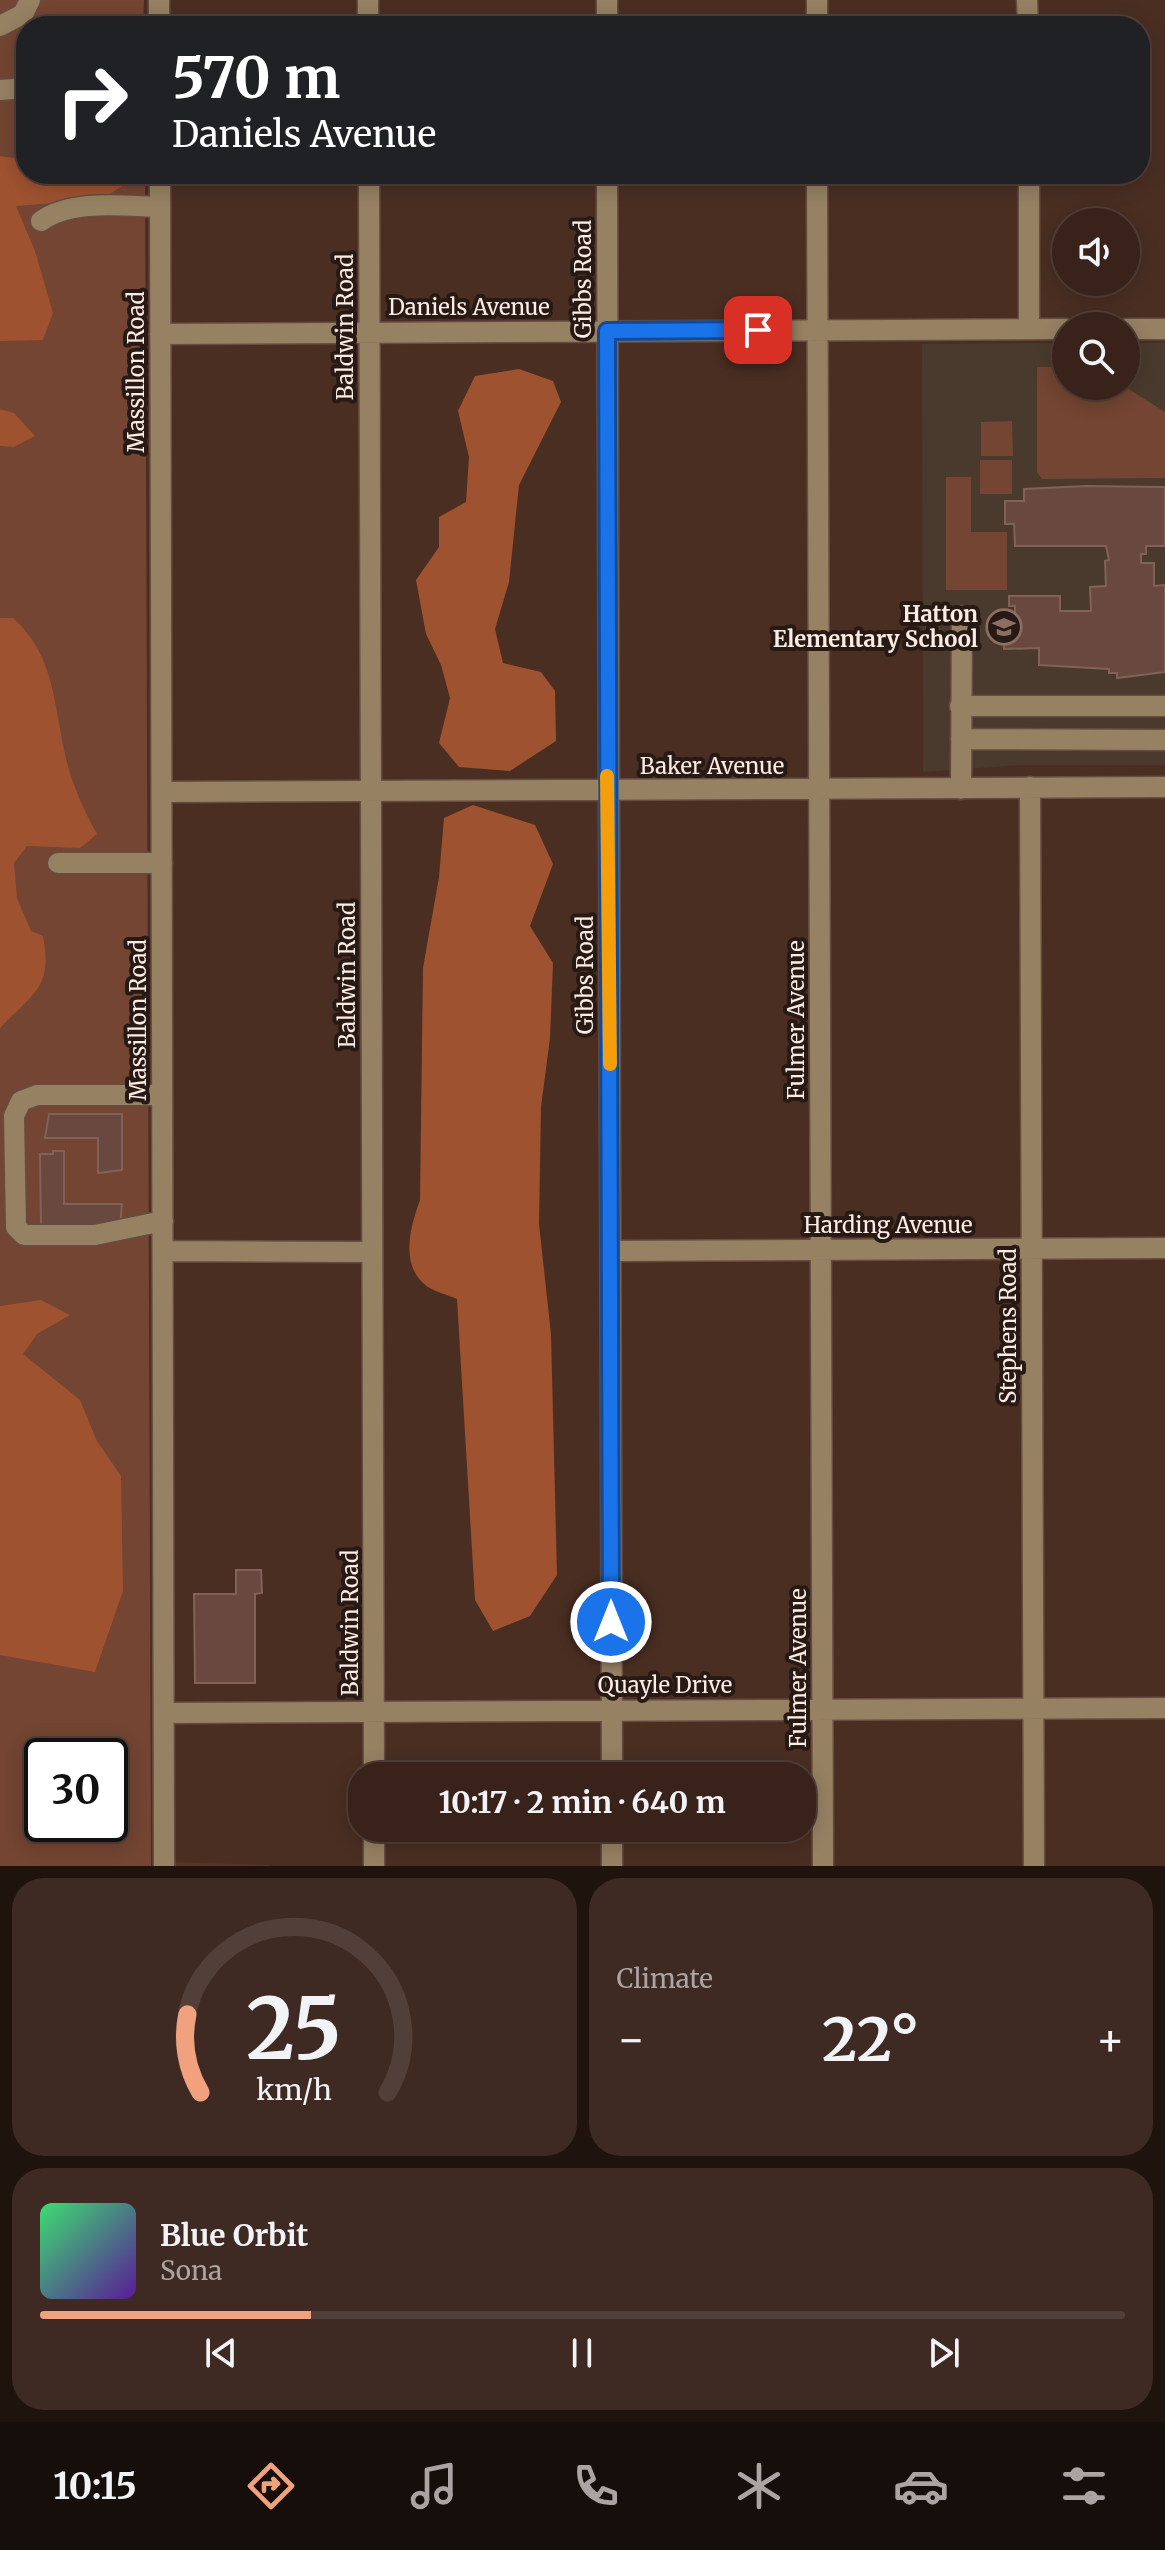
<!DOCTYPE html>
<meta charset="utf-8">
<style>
:root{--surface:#38221a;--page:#3f2a23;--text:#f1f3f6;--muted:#aba4a2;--line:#523f39;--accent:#f1a17d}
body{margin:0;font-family:Merriweather,serif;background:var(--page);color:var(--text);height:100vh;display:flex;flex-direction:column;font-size:30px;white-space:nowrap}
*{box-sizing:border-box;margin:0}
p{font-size:26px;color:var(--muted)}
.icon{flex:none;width:44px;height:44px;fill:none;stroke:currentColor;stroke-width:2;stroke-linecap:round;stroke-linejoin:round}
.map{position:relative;height:1866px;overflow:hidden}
.details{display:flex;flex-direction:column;gap:12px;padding:12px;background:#1f130e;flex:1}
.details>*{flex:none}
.guide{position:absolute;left:16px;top:16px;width:1134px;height:168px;border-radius:32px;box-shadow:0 4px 20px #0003,0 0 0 2px var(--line);background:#202124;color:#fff;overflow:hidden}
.fabs{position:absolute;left:1052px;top:208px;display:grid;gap:16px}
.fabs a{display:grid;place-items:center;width:88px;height:88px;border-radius:50%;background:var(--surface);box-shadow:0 4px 20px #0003,0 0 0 2px var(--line);font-size:40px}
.speed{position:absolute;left:24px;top:1738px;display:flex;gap:16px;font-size:40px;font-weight:700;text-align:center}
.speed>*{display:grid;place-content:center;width:104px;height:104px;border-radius:50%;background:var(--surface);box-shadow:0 4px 20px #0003,0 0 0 2px var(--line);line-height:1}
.speed .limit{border:4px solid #111;border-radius:12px;background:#fff;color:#111}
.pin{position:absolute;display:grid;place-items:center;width:68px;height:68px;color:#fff;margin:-34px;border-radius:16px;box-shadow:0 4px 12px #0006}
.me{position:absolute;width:88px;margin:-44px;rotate:0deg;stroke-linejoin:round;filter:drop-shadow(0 0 6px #0008)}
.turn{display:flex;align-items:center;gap:28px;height:168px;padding:0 24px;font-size:36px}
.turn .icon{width:104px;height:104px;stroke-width:2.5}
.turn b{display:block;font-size:56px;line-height:68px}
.big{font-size:60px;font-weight:700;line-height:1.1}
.details .card{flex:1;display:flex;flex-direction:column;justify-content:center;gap:12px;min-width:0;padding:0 28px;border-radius:32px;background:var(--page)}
.details .dial{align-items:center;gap:0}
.dial svg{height:208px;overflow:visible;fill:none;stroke:var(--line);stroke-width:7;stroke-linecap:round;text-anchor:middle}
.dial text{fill:var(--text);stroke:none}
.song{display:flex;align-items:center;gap:24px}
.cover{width:96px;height:96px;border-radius:12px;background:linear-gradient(135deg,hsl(140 70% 55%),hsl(270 70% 35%))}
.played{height:8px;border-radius:4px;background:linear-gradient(90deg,var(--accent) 25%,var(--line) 25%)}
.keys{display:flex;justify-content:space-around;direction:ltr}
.heat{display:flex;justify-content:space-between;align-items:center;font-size:44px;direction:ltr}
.details .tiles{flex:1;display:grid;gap:12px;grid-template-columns:1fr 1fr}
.card:last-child{grid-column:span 2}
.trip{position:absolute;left:348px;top:1762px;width:468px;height:80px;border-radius:32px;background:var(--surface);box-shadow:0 4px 20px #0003,0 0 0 2px var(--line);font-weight:700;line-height:80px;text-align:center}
.tabs{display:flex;height:128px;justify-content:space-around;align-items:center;background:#160e0a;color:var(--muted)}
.tabs .icon{width:56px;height:56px}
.tabs .selected{color:var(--accent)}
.tabs b{font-size:36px;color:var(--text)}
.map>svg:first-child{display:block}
.built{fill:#583628}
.education{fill:#493a2d}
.green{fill:#734532;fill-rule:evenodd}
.forest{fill:#9e5230}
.building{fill:#68483f;stroke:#826157;stroke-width:2}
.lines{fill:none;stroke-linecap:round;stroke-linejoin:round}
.minor-casing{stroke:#674c41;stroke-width:23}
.minor{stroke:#968163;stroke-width:20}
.route-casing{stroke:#114b97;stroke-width:20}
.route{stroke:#1a73e8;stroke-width:14}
.slow{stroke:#f59e0b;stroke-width:14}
.labels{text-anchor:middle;stroke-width:8;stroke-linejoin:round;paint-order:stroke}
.street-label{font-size:22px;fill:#feece4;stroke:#271a15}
.poi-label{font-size:22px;font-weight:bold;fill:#feece4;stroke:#271a15;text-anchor:end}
</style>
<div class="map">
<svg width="1165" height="1866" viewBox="0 0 1165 1866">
<rect width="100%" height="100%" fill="#4a2e22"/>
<!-- built -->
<path class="built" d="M170,1862L270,1865V1866H170Z"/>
<!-- education -->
<path class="education" d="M1066,343V386H1126V343H1165V765H1023L923,772L922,344Z"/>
<!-- green -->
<path class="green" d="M0,0H144L143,26H26V174H145L151,1866H0ZM42,1756H110V1824H42Z
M1037,367H1066V386H1124L1165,412V478L1042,479L1037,472Z
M1012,421L1013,456H981V422Z
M980,460H1012V494H980Z
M946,477H971V532H1007V590H946Z"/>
<!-- forest -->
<path class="forest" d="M0,156L26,160V174H119L129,181L103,199L16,206L35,251L53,313L43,340L0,341Z
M519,369L553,381L561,402L519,485L509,582L495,629L503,663L541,672L555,691L556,741L510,771L459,767L439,743L450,698L441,665L426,634L416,580L439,547V517L466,502L469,457L458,411L475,376Z
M0,409L14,413L35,436L14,447L0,446Z
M0,618H13C54,654 54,704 65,754C71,782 83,809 97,834L80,848L27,846L14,863L17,898L31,931L43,936C53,988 33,993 0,1028Z
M473,805L535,825L553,864L530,926L553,963L550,1038L541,1107L539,1224L551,1334L557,1575L530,1616L493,1631L475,1600L457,1299C448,1295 436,1292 428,1287C399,1267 410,1227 420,1200L423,968L439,877L444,818Z
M41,1300L70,1315L37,1334L23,1354L80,1400L97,1441L121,1476L123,1591L95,1672L0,1655V1306Z"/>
<!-- building -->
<path class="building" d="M1086,486L1165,487V546H1146V554H1141V563H1154V586L1165,585V672L1117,678V673H1109V669L1039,665V648L1004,649L1003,627H1015V606H1009V596H1060V611H1091L1090,587L1106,586L1105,561L1109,560L1106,546H1015L1014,524H1005V501H1024V489Z
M49,1114H122V1170L98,1173V1138H45Z
M53,1151H64V1204H122L120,1227L41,1228L40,1154H53Z
M236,1570H261L262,1593L255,1594V1683H195L194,1594H236Z"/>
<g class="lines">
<defs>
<path id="minor" d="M159,0V26
M368,0V26
M607,0V26
M817,0V26
M1027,0L1028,26
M0,26L23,14L30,0
M0,90L26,88
M160,174L164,1866
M369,174L374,1776
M607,174L612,1776
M817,174L823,1866
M41,221C72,199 123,206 160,207
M1029,329V174
M1126,329H1165
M160,334L1066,329
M960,706H1165
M961,739L1165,740
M1030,787L1034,1866
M961,789L962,616
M162,792L1165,787
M58,863H162
M162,1095H37L21,1101L14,1116L16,1227L24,1235H95L163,1221
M163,1251L371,1252
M611,1251L1165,1248
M165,1713L1165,1708
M374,1828V1866
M612,1828V1866"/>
</defs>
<!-- minor casing -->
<use href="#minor" class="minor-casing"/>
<!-- minor -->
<use href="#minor" class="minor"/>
</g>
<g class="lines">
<defs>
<path id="route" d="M611,1622L607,331L758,330"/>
</defs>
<!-- route casing -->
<use href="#route" class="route-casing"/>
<!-- route -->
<use href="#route" class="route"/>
<!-- slow -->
<path class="slow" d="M607,776L610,1064"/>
</g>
<!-- icons -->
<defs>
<symbol id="school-ring" viewBox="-11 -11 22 22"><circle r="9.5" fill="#271a15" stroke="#8d6e63" stroke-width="1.5"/><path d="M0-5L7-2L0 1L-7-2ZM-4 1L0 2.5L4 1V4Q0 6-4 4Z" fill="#8d6e63"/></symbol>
</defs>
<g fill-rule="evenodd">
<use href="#school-ring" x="984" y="607" width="40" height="40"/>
</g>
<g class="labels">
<!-- street labels -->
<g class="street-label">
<text transform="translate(583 279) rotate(-90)" y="8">Gibbs Road</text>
<text x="469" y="315">Daniels Avenue</text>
<text transform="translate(345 327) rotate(-90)" y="8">Baldwin Road</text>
<text transform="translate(136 372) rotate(-90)" y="8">Massillon Road</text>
<text x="712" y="774">Baker Avenue</text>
<text transform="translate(347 975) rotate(-90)" y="8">Baldwin Road</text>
<text transform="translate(585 975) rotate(-90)" y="8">Gibbs Road</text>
<text transform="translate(138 1020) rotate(-90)" y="8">Massillon Road</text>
<text transform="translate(796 1020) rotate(-90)" y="8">Fulmer Avenue</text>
<text x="888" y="1233">Harding Avenue</text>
<text transform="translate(1008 1326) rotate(-90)" y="8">Stephens Road</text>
<text transform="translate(350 1623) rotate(-90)" y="8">Baldwin Road</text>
<text transform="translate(798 1668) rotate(-90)" y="8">Fulmer Avenue</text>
<text x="665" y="1693">Quayle Drive</text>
</g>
<!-- poi labels -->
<g class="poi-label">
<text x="978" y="622">Hatton<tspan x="978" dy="25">Elementary School</tspan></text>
</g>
</g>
</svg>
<div class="fabs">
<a><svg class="icon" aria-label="sound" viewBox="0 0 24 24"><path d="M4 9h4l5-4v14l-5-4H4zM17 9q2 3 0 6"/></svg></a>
<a><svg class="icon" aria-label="search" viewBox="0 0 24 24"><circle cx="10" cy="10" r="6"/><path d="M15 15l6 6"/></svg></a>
</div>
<div class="speed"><div class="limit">30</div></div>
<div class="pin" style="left:758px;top:330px;background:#d93025"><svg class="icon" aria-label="arrive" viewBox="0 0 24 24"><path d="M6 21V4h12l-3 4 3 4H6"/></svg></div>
<svg class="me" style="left:611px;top:1622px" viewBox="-20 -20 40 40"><circle r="17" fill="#1a73e8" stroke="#fff" stroke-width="3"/><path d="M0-11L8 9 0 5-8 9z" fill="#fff"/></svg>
<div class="trip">10:17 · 2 min · 640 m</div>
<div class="guide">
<div class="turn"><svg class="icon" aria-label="right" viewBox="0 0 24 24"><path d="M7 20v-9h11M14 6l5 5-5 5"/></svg><div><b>570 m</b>Daniels Avenue</div></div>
</div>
</div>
<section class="details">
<div class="tiles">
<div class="card dial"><svg viewBox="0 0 100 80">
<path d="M14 69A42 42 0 1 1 86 69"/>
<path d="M14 69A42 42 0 0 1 9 39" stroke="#f1a17d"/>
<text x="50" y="56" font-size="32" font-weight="700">25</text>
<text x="50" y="72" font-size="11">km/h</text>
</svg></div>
<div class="card"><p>Climate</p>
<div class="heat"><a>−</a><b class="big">22°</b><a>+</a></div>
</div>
<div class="card">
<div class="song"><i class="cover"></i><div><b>Blue Orbit</b><p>Sona</p></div></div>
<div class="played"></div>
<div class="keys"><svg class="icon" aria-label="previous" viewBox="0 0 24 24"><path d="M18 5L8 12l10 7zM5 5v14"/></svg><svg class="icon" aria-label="pause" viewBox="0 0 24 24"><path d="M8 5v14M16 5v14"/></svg><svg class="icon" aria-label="next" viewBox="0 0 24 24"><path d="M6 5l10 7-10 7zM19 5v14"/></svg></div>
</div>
</div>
</section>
<nav class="tabs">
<b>10:15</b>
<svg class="icon selected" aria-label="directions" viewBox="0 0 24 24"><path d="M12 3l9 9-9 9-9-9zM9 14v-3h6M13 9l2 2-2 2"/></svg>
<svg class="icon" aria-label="music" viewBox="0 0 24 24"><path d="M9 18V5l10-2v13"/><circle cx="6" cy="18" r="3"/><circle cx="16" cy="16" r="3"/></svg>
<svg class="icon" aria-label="phone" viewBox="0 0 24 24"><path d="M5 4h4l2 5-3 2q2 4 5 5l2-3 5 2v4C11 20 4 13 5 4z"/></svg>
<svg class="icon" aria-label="climate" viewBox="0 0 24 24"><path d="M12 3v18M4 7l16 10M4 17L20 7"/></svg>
<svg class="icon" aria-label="car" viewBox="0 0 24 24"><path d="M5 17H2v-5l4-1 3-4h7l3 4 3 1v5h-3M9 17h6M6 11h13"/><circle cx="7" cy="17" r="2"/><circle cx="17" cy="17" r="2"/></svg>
<svg class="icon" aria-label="filters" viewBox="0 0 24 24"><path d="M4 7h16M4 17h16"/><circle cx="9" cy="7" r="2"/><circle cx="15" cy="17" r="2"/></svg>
</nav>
